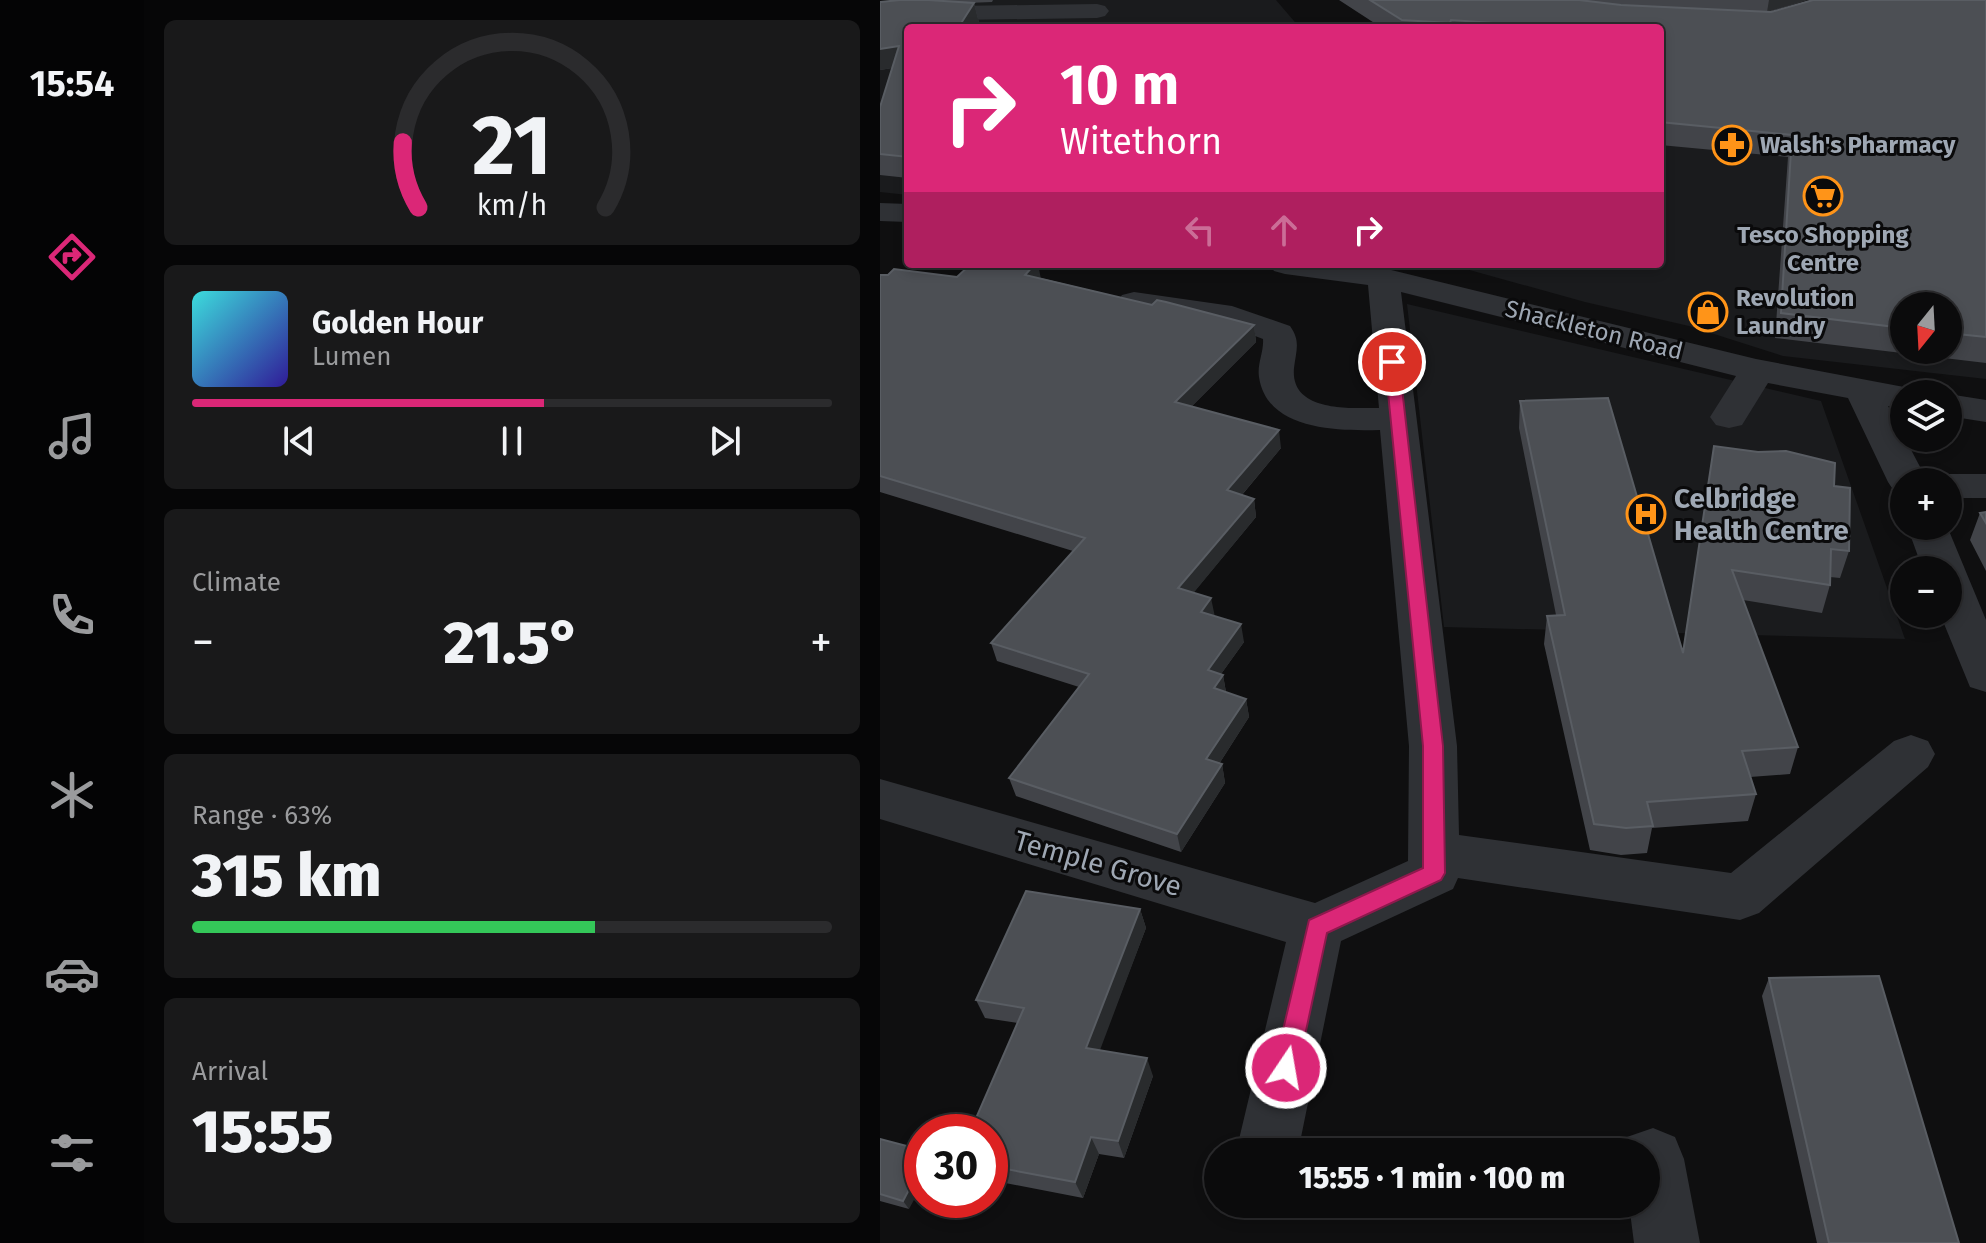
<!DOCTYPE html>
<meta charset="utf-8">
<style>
:root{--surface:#0b0b0c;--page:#19191a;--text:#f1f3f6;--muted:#9a9b9d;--line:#2b2b2d;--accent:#db2777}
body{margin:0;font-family:"Fira Sans",sans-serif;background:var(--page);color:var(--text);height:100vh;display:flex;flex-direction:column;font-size:30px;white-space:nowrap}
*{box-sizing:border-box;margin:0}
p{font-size:26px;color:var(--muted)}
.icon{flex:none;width:44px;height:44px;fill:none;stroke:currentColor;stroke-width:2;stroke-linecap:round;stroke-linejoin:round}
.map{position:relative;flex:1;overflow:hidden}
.details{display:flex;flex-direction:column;gap:20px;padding:20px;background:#060607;width:736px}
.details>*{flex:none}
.top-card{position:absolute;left:24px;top:24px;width:760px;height:244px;border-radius:8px;box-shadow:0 4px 12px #0003,0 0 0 2px var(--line);background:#db2777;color:#fff;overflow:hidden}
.needle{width:52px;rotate:198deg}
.fabs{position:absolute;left:1010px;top:292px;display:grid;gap:16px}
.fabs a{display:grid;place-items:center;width:72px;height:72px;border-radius:50%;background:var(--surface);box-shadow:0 4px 12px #0003,0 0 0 2px var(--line);font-size:40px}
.speed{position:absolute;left:24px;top:1114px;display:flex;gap:16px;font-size:40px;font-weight:700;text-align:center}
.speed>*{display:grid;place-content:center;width:104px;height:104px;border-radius:50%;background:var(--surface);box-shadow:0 4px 12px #0003,0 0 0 2px var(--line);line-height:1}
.speed .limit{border:12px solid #d22;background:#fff;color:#111}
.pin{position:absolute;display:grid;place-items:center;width:68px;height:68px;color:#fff;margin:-34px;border:4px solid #fff;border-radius:50%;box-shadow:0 2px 8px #0007}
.me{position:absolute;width:88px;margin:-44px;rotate:12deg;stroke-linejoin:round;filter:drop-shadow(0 0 6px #0008)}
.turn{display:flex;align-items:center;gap:28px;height:168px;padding:0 24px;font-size:36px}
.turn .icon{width:104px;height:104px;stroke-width:2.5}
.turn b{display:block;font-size:56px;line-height:68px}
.lanes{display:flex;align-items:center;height:76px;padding:0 24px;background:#0003;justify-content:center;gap:40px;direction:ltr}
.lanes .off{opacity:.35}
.big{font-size:60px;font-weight:800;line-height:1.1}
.details .widget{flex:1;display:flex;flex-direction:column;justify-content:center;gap:12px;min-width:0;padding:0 28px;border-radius:12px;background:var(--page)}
.details .dial{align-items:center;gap:0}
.dial svg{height:208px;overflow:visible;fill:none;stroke:var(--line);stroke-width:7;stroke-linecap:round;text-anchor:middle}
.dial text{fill:var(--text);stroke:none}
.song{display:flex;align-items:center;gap:24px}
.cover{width:96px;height:96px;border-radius:12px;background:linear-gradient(135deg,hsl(180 70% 55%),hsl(250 70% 35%))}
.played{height:8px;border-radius:4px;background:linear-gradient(90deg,var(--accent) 55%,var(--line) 55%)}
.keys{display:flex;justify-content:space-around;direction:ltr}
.heat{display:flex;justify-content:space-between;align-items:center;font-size:44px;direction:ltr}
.charge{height:12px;border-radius:6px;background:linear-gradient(90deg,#34c759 63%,var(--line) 0)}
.trip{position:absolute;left:324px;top:1138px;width:456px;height:80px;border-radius:40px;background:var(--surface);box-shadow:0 4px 12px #0003,0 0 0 2px var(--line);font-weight:800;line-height:80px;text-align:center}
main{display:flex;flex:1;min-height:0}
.tab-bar{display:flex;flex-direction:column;width:144px;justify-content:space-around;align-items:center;background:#040405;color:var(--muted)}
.tab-bar .icon{width:56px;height:56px}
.tab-bar .selected{color:var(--accent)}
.tab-bar b{font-size:36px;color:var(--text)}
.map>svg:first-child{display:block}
.built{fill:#1a1b1d;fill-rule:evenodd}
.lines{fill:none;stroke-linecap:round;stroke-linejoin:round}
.minor{fill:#2f3135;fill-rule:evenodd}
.wall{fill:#424449;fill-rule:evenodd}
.shaded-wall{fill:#292b2d}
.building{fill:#4c4f54;stroke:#595d63;stroke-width:2}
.route{fill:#db2777;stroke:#8e194d;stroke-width:2}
.labels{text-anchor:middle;stroke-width:6;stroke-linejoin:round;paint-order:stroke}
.far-poi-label{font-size:24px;font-weight:bold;fill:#9ea7b3;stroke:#0a0a0b;text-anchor:start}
.far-street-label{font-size:24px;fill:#9ea7b3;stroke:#0a0a0b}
.poi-label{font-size:28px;font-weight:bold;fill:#9ea7b3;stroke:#0a0a0b;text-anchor:start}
.street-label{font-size:28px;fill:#9ea7b3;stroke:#0a0a0b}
</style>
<main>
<nav class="tab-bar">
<b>15:54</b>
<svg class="icon selected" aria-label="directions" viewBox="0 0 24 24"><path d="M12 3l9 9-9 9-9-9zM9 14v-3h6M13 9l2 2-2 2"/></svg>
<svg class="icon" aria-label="music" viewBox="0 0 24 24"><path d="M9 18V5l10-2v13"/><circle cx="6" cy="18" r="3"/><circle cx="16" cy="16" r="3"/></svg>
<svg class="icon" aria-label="phone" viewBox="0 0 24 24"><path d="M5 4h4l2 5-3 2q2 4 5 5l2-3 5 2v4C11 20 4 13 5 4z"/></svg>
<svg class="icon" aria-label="climate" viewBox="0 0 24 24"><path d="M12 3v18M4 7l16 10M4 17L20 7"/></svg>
<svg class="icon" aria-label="car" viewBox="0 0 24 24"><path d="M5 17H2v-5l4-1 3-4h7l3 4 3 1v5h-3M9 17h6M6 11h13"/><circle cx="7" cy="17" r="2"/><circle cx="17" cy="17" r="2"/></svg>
<svg class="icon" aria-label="filters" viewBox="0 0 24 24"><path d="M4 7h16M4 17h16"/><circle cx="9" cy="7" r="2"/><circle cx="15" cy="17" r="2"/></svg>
</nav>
<section class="details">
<div class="widget dial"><svg viewBox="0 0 100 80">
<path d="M14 69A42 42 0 1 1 86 69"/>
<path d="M14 69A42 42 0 0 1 8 44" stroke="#db2777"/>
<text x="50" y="56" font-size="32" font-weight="700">21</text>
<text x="50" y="72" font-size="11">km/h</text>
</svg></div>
<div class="widget">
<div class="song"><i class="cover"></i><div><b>Golden Hour</b><p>Lumen</p></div></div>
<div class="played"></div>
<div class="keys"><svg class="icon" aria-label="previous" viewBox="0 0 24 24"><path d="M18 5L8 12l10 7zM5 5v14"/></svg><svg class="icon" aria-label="pause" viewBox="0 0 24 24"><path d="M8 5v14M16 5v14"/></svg><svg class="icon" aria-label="next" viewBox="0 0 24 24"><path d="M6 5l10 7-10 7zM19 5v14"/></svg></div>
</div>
<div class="widget"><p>Climate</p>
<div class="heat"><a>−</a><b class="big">21.5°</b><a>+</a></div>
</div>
<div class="widget"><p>Range · 63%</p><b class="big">315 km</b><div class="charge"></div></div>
<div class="widget"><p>Arrival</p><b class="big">15:55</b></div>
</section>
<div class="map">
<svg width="1106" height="1243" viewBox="0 0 1106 1243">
<rect width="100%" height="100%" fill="#0f0f10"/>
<!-- built -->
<path class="built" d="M39,0H396L420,28H28V195L0,192V8Z
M780,99L1106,128V379L903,356L809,326L705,302L568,264H780ZM1024,306H1068V350H1024Z
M527,304L941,401L1025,639L564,627Z"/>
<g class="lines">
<!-- minor -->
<path class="minor" d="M37,1L76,6L217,4L225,6L229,11L225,16L217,18L76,20L37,15L0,19V5Z
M0,203L28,204V222L0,221Z
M389,264H472L503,268L876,359L1024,387L1039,394H1024V409L1008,406L1048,482H1024V493L1014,491L1008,482L968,398L888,383L862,425L849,428L836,425L830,417L856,376L521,292L577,746L579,835L851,873L1014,741L1031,735L1048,741L1055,754L1048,767L879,913L860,920L578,878L573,889L461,941L418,1152H356L406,942L0,819V779L435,903L528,861L529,746L500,430C458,431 387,431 379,377C377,364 384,352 383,339L346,325L242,309L237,302L242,295L254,292L352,306L410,326C421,341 416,351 414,368C410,412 469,408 499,408L488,285L405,274L394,271Z
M1068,394L1106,400V422L1068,416Z
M1068,474H1106V498H1068V482H1051L1054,477Z
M1027,526H1067L1106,620V692L1090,687L1060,614H1068V570H1043Z
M773,1128L795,1137L804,1159L820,1243H754L749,1204H766V1152H738L744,1138Z"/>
</g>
<!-- wall -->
<path class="wall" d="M20,0H113L112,2L87,3H94L99,23L95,28H28V178L0,175V107L12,68L0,70V2Z
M459,0H927L888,12L1106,0V363L895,338L908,157L780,145V28H502ZM1024,306H1068V350H1024Z
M0,275L161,278L272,305L374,325L376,342L311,407L401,448L362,495L374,499L376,517L313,593L334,616L364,642L341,674L343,675L346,692L366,699L369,717L339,764H342L345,783L301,852L136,796L129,778L199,687L117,661L111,643L193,551L0,492Z
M640,401L803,650L834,446L954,486L969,551L960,578L950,577V585L942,613L863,600L918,747L910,774L870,777L876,794L868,821L772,828L767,853L741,855L710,850L664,644L667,616L676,615L639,428Z
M1106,512V571L1090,540L1100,513Z
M260,909L266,928L219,1050L273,1076L244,1158L219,1154L203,1198L110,1180V1132L138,1023L105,1018L96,1000Z
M889,978L1079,1243H937L882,996Z
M0,1139L29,1209L0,1201Z"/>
<!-- shaded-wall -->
<path class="shaded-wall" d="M889,0H927L887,12Z
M94,3L99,23L95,28H78Z
M19,46L25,66L0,70V49Z
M155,264H158L161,279L145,275Z
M374,325L376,342L298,420L295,402Z
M399,430L401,448L350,509L347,490Z
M374,499L376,517L302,607L298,588Z
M331,598L335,617L321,612Z
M361,624L364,642L331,688L328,670Z
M343,675L346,693L334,688Z
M366,699L369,717L330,778L326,759Z
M342,764L345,783L301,852L297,834Z
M260,909L266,928L214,1066L206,1048Z
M267,1058L273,1076L244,1158L238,1141Z
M211,1137L219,1154L203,1198L195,1182Z
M42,1165V1185L29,1209L23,1201Z"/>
<!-- building -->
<path class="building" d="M20,0H48L94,3L78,28H28V157L0,154V107L19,46L0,49V2Z
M490,0H699L741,5L891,12L933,0H1106V337L1068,333V306H1024V328L901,313L912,135L780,122V28H672L673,27L571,20L570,23L522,20Z
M91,264H155L145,275L272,305L277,300L286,302L374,325L295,402L399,430L347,490L374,499L298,588L331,598L321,612L361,624L328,670L343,675L334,688L366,699L326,759L342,764L297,834L129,778L209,674L111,643L205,538L0,476V275H8L14,269L77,277Z
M728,398L803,653L834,446L878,452L906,451L955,463L954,486L970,488L969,551L951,549L950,585L852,570L918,747L862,751L876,794L767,802L773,826L746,828L714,824L667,616L685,615L640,401Z
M1106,512V523L1100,513Z
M146,891L260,909L206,1048L267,1058L238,1141L211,1137L195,1182L110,1166V1132H90L144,1008L96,1000Z
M999,976L1079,1243H949L889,978Z
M0,1139L42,1150V1165L23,1201L0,1194Z"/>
<!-- route -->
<path class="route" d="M512,358L519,362L563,746L565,873L561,880L447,933L418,1068L415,1076L406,1079L397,1076L394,1068L429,920L543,868V746L505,362Z"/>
<!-- icons -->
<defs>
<symbol id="pharmacy-ring" viewBox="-11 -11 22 22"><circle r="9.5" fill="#0a0a0b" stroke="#ff9418" stroke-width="1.5"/><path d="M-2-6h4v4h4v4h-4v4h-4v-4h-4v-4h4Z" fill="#ff9418"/></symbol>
<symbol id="supermarket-ring" viewBox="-11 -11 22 22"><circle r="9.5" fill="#0a0a0b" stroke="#ff9418" stroke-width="1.5"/><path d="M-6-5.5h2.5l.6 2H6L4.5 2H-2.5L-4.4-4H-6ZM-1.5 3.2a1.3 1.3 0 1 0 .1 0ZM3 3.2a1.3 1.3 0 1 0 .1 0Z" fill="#ff9418"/></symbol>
<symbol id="shop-ring" viewBox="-11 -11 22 22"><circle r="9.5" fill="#0a0a0b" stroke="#ff9418" stroke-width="1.5"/><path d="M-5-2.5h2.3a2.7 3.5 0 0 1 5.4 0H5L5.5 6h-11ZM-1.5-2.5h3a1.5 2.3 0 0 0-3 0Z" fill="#ff9418"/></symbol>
<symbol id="hospital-ring" viewBox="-11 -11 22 22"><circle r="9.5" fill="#0a0a0b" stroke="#ff9418" stroke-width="1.5"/><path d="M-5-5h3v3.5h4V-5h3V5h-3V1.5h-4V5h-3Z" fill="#ff9418"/></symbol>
</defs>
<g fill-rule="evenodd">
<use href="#pharmacy-ring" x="830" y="123" width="44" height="44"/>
<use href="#supermarket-ring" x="921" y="174" width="44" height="44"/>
<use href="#shop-ring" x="806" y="290" width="44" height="44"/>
<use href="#hospital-ring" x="744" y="492" width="44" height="44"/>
</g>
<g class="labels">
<!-- far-poi labels -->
<g class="far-poi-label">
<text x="880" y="153">Walsh's Pharmacy</text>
<text x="943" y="243" text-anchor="middle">Tesco Shopping<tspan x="943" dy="28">Centre</tspan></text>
<text x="856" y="306">Revolution<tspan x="856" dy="28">Laundry</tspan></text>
</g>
<!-- far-street labels -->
<g class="far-street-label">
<text transform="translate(714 330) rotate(14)" y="8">Shackleton Road</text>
</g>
<!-- poi labels -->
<g class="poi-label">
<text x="794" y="508">Celbridge<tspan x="794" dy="32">Health Centre</tspan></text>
</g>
<!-- street labels -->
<g class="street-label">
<text transform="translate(218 863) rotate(16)" y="10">Temple Grove</text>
</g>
</g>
</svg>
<div class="fabs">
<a><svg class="needle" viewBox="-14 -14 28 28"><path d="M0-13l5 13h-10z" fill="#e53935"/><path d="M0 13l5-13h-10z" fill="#9a9b9d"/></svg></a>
<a><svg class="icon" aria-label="layers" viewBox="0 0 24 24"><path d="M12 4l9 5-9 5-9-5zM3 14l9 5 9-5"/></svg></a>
<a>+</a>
<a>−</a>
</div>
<div class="speed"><div class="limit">30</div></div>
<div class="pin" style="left:512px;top:362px;background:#d93025"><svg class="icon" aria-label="arrive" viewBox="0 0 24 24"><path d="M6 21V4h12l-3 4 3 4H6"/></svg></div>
<svg class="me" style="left:406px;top:1068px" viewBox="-20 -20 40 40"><circle r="17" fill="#db2777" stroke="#fff" stroke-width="3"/><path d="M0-11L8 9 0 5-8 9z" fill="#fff"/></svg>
<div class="trip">15:55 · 1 min · 100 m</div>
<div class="top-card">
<div class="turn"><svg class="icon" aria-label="right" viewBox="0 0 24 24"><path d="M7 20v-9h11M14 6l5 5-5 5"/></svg><div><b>10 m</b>Witethorn</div></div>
<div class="lanes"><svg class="icon off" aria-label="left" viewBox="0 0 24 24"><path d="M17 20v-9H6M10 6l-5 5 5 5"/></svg><svg class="icon off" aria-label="ahead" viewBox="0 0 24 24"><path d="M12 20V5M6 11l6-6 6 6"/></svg><svg class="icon" aria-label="right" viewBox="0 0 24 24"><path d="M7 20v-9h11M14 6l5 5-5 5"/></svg></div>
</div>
</div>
</main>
